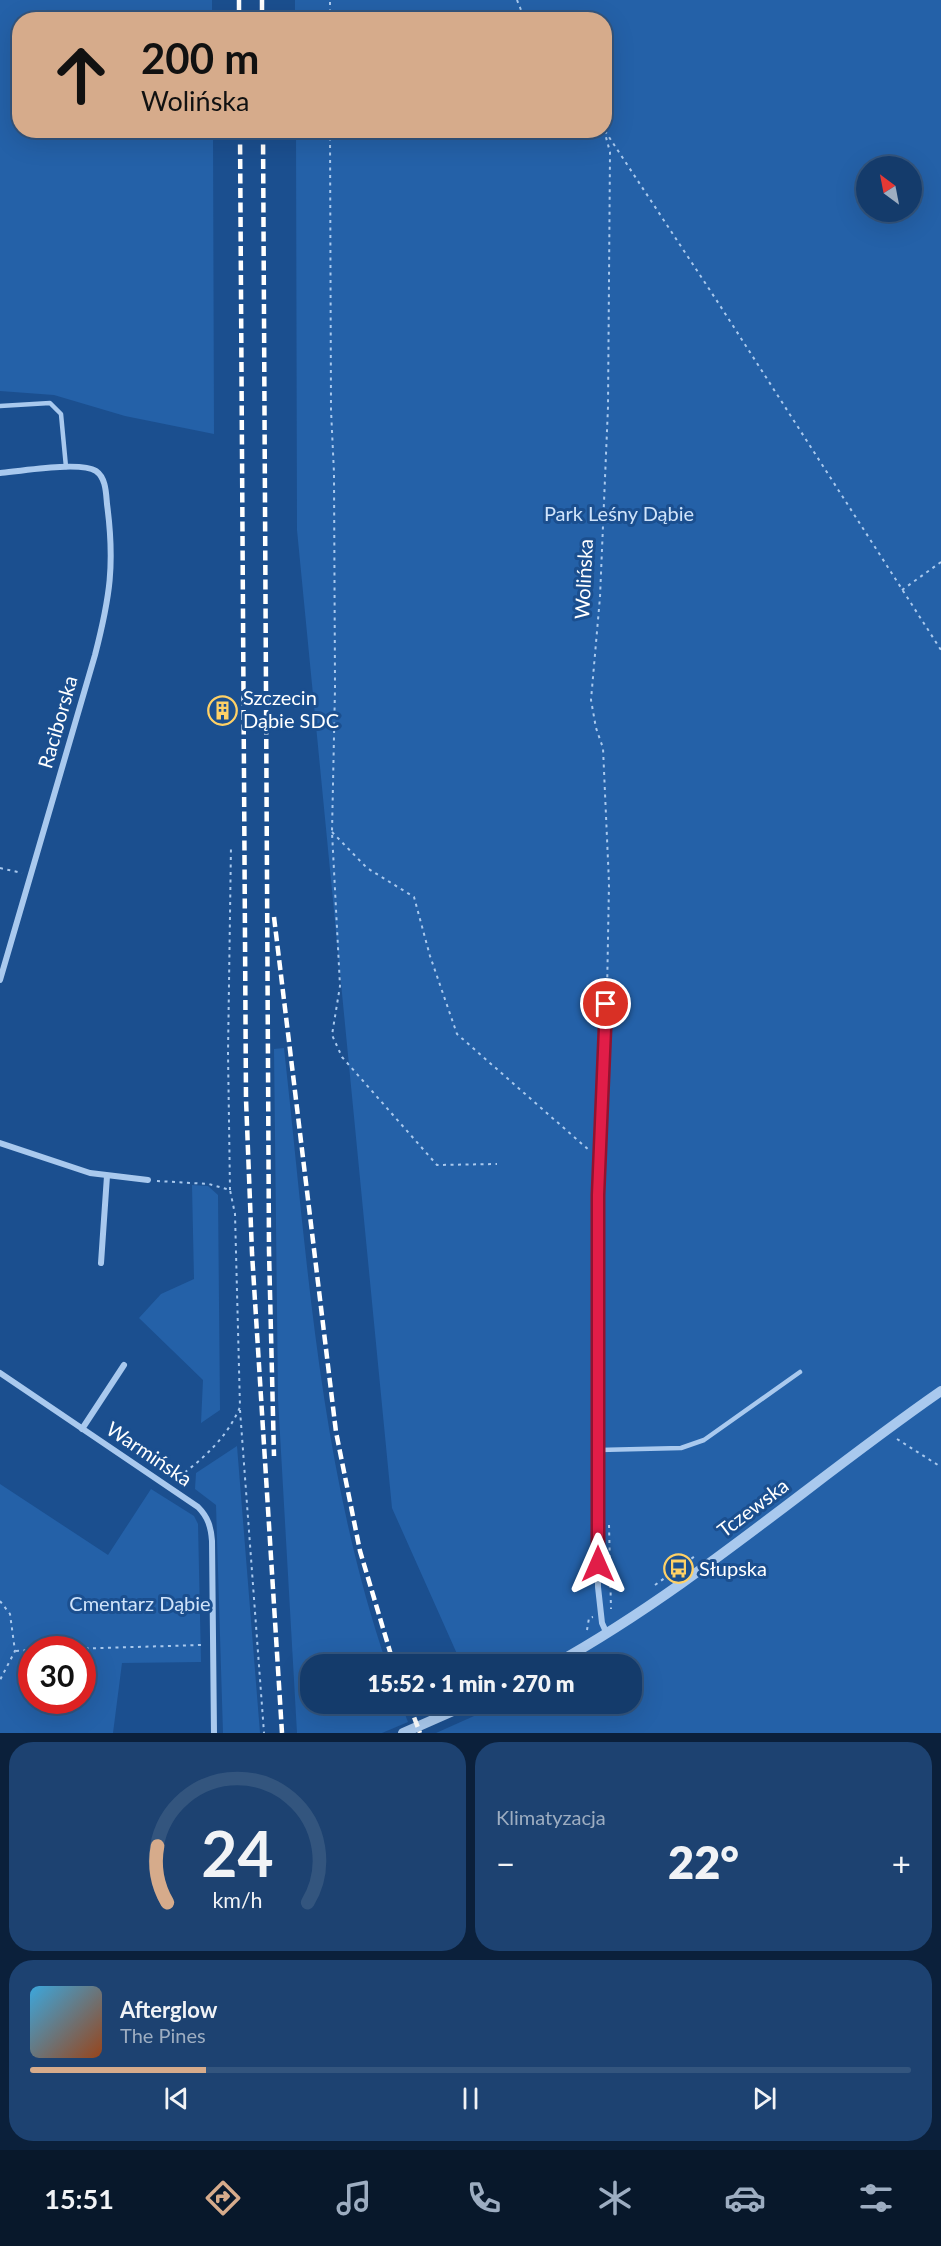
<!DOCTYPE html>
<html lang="pl">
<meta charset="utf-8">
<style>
:root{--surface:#143b6b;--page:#1d4271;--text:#f1f3f6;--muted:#9dadc1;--line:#33557e;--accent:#d6ab8b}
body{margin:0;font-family:Lato,sans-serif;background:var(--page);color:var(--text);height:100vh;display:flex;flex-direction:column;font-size:22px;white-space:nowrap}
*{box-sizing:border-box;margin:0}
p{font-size:20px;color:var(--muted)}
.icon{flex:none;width:33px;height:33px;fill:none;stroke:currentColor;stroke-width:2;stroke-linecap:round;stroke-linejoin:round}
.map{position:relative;height:1733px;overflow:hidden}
.side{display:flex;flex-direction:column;gap:9px;padding:9px;background:#0b203b;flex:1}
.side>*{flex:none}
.top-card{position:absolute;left:12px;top:12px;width:600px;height:126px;border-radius:24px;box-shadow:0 6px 24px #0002,0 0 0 2px var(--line);background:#d6ab8b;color:#111;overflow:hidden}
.needle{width:39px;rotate:328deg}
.controls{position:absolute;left:856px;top:156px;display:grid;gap:12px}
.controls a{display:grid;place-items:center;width:66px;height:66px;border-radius:50%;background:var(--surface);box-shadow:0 6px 24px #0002,0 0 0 2px var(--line);font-size:30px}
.speed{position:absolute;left:18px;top:1636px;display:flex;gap:12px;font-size:30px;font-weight:700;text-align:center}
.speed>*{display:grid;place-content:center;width:78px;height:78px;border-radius:50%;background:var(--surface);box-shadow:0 6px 24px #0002,0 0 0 2px var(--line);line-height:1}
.speed .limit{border:9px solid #d22;background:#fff;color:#111}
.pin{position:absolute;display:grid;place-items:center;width:51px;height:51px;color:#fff;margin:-26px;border:3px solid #fff;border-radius:50%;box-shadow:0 2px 6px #0007}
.me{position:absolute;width:66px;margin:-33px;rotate:0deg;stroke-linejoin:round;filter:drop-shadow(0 0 4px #0008)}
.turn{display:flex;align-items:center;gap:21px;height:126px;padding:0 30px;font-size:27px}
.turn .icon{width:78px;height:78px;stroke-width:2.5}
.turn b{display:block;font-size:42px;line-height:51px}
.big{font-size:45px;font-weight:800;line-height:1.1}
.side .widget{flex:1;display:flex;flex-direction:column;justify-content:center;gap:9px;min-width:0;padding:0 21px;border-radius:24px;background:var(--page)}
.side .dial{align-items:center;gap:0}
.dial svg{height:156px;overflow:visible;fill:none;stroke:var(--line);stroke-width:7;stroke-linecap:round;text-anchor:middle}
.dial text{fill:var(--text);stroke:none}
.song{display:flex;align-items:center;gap:18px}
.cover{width:72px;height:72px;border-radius:9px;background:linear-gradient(135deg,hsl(200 70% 55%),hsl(20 70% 35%))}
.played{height:6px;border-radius:3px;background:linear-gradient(90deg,var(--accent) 20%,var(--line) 20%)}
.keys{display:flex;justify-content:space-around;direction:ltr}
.heat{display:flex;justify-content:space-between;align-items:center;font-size:33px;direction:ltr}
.side .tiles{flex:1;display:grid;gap:9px;grid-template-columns:1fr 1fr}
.widget:last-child{grid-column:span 2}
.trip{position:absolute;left:300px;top:1654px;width:342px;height:60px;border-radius:24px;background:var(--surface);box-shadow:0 6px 24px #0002,0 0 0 2px var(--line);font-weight:800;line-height:60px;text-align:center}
.dock{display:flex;height:96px;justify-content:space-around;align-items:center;background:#08182b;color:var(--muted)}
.dock .icon{width:42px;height:42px}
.dock .current{color:var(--accent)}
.dock b{font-size:27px;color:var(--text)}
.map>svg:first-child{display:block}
.green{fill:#2461a8;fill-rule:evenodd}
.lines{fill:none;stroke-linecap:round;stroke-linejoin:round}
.path{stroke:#a9c9ee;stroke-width:2;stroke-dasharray:3 4.5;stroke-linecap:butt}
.service{stroke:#a9c9ee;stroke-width:4.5}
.minor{stroke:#a9c9ee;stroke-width:6}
.tertiary{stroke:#a9c9ee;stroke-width:10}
.rail{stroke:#fff;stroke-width:4.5;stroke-dasharray:10 4.5;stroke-linecap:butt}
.route-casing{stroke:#92132f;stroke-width:15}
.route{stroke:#e11d48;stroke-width:10}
.labels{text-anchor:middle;stroke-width:6;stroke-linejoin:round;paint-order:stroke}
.park-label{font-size:20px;fill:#cfe3fa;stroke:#1b4f8f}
.street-label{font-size:20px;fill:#fff;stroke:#1b4f8f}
.poi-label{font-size:20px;fill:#fff;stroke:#1b4f8f;text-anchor:start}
</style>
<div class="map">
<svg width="941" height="1733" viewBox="0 0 941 1733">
<rect width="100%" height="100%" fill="#1b4f8f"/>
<!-- green -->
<path class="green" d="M0,0H212V19L20,20V130L213,131L214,434L125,416L54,395L0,391Z
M295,0H941V1733H436L483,1712L479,1704H632V1665H462L392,1508L297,530L296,131L604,130V20L295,19ZM867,166H912V212H867Z
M284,1048C307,1255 319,1467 387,1665H310V1704H401L408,1722L382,1733H297L278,1399L274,1049Z
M192,1185L208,1186L218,1195L220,1410L201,1423L203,1380L139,1318L161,1294L194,1279Z
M237,1446L260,1733H223L216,1505L195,1489L196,1473Z
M0,1484L108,1555L151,1489L194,1516L198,1524L201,1662L122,1663L113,1733H0ZM32,1650H82V1701H32Z"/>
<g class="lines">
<!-- path -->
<path class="path" d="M517,0L525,20
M330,20V0
M330,130L331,410L334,473L335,688L332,832L340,986L332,1035L342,1057L437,1165L497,1164
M604,130L610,152L608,407L600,597L591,700L596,728L603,748L609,883L607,994
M605,131L719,304L941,650
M902,590L941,562
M332,832L367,868L414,897L430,956L457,1034L590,1151
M0,868L22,873
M157,1181L209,1184L230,1190L235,1214L240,1407C227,1438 203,1459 176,1479
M230,1190L228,1053L231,845
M240,1410L264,1733
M897,1439L941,1467
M609,1525L611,1609
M655,1585L695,1556
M0,1601L10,1614L15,1651L0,1680
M587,1630L589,1618L593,1617
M33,1650L202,1645
M16,1651L32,1650
M480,1711L504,1704"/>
<!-- service -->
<path class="service" d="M0,406L50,403L61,414L66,467
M599,1450L681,1448L704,1440L800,1372"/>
<!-- minor -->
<path class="minor" d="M0,473C20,471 81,461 96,471C106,478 106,493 107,504C115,564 110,597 95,655L0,980
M606,1004L598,1195V1587L602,1623L607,1634
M0,1143L90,1173L148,1180
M101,1263L107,1176
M0,1373L198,1507C208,1517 211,1527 212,1541L214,1733
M82,1429L124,1365"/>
<!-- tertiary -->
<path class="tertiary" d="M553,1665C692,1588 811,1481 941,1391
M403,1733L469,1704"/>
<!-- rail -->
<path class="rail" d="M239,0V20
M262,0V20
M240,130L246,1099L252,1253L282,1733
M263,130L269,1251L274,1456
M274,917L336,1432L360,1551L394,1665
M409,1704L420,1733"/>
</g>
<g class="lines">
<defs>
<path id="route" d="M598,1564V1195L606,1004"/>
</defs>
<!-- route casing -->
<use href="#route" class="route-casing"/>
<!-- route -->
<use href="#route" class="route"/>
</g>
<!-- icons -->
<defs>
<symbol id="building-ring" viewBox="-11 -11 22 22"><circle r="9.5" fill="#1b4f8f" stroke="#ffd166" stroke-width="1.5"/><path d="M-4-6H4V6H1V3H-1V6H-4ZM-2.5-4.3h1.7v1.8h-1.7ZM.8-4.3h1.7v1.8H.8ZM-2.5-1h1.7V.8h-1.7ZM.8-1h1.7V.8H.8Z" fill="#ffd166"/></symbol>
<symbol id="bus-ring" viewBox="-11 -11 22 22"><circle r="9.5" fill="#1b4f8f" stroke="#ffd166" stroke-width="1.5"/><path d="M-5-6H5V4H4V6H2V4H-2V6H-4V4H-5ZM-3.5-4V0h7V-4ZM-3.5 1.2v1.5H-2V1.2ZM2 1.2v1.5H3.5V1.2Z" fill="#ffd166"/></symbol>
</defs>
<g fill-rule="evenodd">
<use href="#building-ring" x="206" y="694" width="33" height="33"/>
<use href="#bus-ring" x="662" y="1552" width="33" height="33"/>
</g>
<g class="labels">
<!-- park labels -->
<g class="park-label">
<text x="619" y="521">Park Leśny Dąbie</text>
<text x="140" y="1611">Cmentarz Dąbie</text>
</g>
<!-- street labels -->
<g class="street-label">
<text transform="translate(584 579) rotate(-87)" y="7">Wolińska</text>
<text transform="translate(58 722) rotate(-74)" y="7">Raciborska</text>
<text transform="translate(149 1454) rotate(34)" y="7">Warmińska</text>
<text transform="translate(753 1508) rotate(-37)" y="7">Tczewska</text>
</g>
<!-- poi labels -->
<g class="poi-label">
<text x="243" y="705">Szczecin<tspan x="243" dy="23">Dąbie SDC</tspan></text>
<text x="699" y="1576">Słupska</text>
</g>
</g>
</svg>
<div class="controls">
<a><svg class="needle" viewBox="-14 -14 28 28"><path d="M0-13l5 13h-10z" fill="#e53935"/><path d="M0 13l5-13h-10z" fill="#9dadc1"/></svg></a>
</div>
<div class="speed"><div class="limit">30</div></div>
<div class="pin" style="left:606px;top:1004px;background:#d93025"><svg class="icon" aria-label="arrive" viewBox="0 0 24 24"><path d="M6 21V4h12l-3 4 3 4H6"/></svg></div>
<svg class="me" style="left:598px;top:1564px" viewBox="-20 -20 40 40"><path d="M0-17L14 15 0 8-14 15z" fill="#e11d48" stroke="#fff" stroke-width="4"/></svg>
<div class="trip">15:52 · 1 min · 270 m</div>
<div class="top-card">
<div class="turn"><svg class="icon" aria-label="ahead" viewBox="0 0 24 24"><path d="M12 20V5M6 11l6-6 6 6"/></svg><div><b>200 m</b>Wolińska</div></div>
</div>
</div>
<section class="side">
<div class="tiles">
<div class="widget dial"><svg viewBox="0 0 100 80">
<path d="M14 69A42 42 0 1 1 86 69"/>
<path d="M14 69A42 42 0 0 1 9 40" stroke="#d6ab8b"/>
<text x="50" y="56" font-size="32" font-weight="700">24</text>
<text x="50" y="72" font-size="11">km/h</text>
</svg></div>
<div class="widget"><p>Klimatyzacja</p>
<div class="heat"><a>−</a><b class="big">22°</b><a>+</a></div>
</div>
<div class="widget">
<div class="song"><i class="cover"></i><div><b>Afterglow</b><p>The Pines</p></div></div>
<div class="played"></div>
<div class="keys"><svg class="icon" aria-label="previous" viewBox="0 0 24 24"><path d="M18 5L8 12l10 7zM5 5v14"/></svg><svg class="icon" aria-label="pause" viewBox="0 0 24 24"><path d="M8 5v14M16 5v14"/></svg><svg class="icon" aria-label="next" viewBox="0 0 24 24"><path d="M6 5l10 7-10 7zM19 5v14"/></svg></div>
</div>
</div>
</section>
<nav class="dock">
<b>15:51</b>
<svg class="icon current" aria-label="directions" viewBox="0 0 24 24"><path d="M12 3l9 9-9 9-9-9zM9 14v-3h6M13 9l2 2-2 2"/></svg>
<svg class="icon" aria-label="music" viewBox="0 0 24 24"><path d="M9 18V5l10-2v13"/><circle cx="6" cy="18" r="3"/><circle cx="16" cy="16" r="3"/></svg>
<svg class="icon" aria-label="phone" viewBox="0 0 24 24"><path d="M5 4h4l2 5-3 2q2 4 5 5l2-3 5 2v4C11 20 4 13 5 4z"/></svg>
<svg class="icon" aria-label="climate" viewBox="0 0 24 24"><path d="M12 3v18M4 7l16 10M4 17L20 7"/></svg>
<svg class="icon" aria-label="car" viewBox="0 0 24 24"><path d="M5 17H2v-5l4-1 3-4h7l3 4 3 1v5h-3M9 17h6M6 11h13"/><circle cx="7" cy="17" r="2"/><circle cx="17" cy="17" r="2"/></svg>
<svg class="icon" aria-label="filters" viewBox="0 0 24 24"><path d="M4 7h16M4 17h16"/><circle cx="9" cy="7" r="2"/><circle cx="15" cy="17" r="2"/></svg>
</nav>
